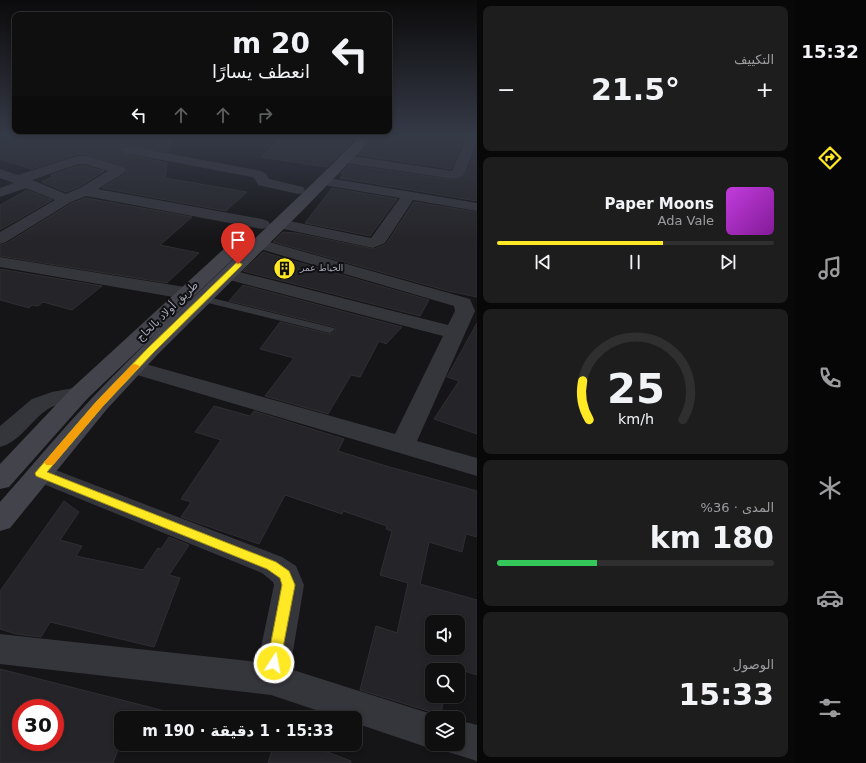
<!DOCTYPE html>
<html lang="ar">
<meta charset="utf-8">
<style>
:root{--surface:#100f10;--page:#1e1d1e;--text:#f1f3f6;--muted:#9c9c9f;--line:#302f30;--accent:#ffe824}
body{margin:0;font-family:"DejaVu Sans","Noto Naskh Arabic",sans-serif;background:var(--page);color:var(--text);direction:rtl;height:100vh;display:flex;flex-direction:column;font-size:15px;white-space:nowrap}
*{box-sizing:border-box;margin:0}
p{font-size:13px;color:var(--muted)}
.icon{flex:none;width:22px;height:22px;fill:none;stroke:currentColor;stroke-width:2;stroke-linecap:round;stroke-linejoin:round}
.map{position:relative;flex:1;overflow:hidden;direction:ltr}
.drawer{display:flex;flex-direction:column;gap:6px;padding:6px;background:#090809;width:317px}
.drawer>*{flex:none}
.banner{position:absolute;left:12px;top:12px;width:380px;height:122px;border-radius:8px;box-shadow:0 2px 6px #0003,0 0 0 1px var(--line);direction:rtl;background:#100f10;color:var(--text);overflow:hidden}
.controls{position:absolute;left:425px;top:615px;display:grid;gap:8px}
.controls a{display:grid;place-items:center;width:40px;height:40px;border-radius:8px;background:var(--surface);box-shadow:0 2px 6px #0003,0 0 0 1px var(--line);font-size:20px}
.speed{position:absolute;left:12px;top:699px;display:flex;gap:8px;font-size:20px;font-weight:700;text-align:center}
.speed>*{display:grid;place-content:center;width:52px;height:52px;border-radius:50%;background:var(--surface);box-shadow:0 2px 6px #0003,0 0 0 1px var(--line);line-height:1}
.speed .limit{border:6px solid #d22;background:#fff;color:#111}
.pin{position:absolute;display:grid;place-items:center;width:34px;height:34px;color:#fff;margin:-41px -17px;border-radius:50% 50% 50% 0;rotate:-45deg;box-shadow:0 0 4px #0007}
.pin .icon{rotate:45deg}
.me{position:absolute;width:44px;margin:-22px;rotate:11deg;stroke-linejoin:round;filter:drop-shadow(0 0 3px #0008)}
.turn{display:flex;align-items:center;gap:14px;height:84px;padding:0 16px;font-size:18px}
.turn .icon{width:52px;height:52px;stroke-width:2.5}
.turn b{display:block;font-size:28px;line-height:34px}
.lanes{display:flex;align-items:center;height:38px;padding:0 16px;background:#0003;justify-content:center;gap:20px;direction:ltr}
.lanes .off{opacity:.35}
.big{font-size:30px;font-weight:600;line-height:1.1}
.drawer .card{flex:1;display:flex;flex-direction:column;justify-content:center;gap:6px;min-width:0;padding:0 14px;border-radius:8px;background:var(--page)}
.drawer .dial{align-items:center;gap:0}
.dial svg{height:104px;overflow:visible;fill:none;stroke:var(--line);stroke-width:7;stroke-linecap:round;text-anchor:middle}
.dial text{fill:var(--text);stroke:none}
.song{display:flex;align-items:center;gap:12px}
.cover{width:48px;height:48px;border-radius:6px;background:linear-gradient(135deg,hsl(290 70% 55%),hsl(290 70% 35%))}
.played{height:4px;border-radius:2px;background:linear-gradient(90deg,var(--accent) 60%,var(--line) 60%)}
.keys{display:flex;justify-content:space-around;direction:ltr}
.heat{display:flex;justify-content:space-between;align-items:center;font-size:22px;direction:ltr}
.charge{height:6px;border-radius:3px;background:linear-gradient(90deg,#34c759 36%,var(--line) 0)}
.trip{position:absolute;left:114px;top:711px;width:248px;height:40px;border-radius:8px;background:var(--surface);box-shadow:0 2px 6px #0003,0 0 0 1px var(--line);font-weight:600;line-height:40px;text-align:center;direction:rtl}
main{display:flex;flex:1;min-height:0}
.dock{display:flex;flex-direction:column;width:72px;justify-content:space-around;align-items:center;background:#060606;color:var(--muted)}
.dock .icon{width:28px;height:28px}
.dock .active{color:var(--accent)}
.dock b{font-size:18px;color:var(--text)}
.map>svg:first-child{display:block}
.building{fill:#252428;stroke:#2f2e33;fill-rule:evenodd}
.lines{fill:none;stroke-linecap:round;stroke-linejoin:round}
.service{fill:#35353c;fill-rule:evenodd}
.minor{fill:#35353c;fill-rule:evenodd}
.secondary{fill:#43434c;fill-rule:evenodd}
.route{fill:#ffe824;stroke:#a69717}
.slow{fill:#f59e0b}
.labels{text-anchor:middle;stroke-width:4;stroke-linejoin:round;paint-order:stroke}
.far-poi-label{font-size:9px;fill:#a5a6b8;stroke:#100f11;text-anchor:start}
.street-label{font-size:11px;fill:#a5a6b8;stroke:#100f11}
</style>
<main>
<nav class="dock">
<b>15:32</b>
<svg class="icon active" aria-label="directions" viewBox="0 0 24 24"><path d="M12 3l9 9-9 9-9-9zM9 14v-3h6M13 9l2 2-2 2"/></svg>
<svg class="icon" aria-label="music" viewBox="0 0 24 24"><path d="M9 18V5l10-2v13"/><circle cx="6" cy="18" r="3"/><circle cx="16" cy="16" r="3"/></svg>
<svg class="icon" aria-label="phone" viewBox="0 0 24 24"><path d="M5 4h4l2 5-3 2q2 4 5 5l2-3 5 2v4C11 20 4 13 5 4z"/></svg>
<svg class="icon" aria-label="climate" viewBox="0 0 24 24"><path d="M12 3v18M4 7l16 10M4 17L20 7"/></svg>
<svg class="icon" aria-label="car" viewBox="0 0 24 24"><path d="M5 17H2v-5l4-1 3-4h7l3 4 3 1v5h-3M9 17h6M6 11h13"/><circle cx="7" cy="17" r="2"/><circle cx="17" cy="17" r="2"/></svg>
<svg class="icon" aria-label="filters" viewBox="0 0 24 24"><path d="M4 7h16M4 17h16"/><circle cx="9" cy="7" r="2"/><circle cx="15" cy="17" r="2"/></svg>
</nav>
<section class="drawer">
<div class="card"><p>التكييف</p>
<div class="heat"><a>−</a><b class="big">21.5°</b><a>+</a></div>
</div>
<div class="card">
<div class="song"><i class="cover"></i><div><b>Paper Moons</b><p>Ada Vale</p></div></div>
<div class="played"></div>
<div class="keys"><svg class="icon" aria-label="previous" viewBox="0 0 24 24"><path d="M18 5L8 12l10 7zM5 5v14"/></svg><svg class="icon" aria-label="pause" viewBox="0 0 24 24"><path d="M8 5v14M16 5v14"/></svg><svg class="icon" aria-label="next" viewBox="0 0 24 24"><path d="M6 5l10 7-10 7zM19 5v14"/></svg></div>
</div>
<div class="card dial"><svg viewBox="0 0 100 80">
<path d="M14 69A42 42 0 1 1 86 69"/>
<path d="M14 69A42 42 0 0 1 9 39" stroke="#ffe824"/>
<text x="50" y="56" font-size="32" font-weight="700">25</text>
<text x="50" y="72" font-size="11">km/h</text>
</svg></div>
<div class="card"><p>المدى · 36%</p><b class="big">180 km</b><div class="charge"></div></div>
<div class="card"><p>الوصول</p><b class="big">15:33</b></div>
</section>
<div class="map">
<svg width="477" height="763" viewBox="0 0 477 763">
<rect width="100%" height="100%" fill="#151416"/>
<!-- building -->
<path class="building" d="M0,136H172L169,152L129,145L124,146L122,151L125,154L167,163L165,178L247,192L226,211L102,188L125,174L127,171L125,166L86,155L77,154L32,169L0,159Z
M284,136H357L327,167L261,157Z
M372,136H465L451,169L358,155Z
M477,145V201L340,178L344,173H341L349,165L454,180L463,177L466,174Z
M78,166H85L104,171L79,187L66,192L42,182L54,176L51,175Z
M332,188L397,199L370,236L305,223Z
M27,190L52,200L0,230V205Z
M86,198L192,217L160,245L199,253L167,283L0,256V245L7,243L72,203Z
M414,202L477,212V297L448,291L273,242L283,232L296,233L374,249L386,244Z
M263,252L429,300L420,316L243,271Z
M0,269L102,286L72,310L43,302L38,306L32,305L29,308L0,300Z
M243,285L402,327L386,344L379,341L360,377L351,375L328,414L265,396L294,358L260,349L280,322L330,334L336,331L335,327L229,301Z
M477,323V434L434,419L459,381L447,377Z
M214,406L250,416L254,411L344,439L338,451L386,466L477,491V537L466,534L462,552L429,542L420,584L477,600V675L448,666V670H432V696H444L441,715L360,690L376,626L397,633L408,583L380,575L392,531L386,529L387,526L343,511L342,514L285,495L259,544L181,517L191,502L181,499L221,440L195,432ZM432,622H458V648H432Z
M64,501L79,512L60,540L82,546L76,556L143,570L158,548L161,549L169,537L189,545L169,575L180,578L154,647L50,622L41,637L16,634L0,629V591Z
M0,669L165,711L164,718H121V742L113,763H0ZM21,708H55V742H21Z
M274,744H306L351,761V763H268Z"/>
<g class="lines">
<!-- service -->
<path class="service" d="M204,296L334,328L335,330L330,333L200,301L199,299L200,297Z"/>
<!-- minor -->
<path class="minor" d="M467,136H477V141L465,173L463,176L454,179L345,163L340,162L339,159L340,156L345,155L452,171Z
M129,146L261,171L266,174L269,179L303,187L305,190L303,193L298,194L258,185L255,179L252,177L125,153L123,150L125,147Z
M77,156H86L124,167L126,170L124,173L98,189L262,219L268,221L270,224L268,227L262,229L86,196L71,202L6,242L0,244V232L55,200L26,188L0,197V188L14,183L0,178V169L18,175ZM78,164H85L108,171L80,188L66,194L32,180Z
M323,177L477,203V211L413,200L385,243L373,248L274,227L272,224L274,221L280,219L371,238L400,198L318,184L316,181L318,178Z
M259,239L470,299L475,311L417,441L477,458V476L127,372L124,367L127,362L135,361L395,434L443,336L222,278L219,274L222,270L228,269L448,325L455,311L454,306L253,247L251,244L253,241Z
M0,257L185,287L192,289L194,293L192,297L185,299L0,267Z
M79,387L87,389L90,394L87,399C75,402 59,402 48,409C31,420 20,442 0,447V426L32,399L52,392Z
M40,464L282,557L296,566L304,585L290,669L444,718H432V744H458V720L477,725V761L445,751L443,745L432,749L355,723V718H340L271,695L0,664V634L258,662L274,585L273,582L262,573L31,479L27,473L31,467Z"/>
<!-- secondary -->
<path class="secondary" d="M359,136H371L362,149L306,207L158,354L107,409L10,528L0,531V502C30,468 60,432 92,398C176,310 267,229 354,143Z
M233,245L239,246L241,250L239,254L87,399L9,487L0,489V464L71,389L227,246Z"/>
</g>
<!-- sky -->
<linearGradient id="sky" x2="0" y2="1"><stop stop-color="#0c0b0c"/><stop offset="0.56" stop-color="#353a47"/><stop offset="1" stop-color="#353a47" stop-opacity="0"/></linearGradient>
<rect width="477" height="243" fill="url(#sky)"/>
<!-- route -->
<path class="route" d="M238,262L242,264L241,266L154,352L103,406L47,472L276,562L289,571L295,585L280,663L278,668L274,670L269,668L267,663L282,585L280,578L267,569L36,476L35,473L96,402L148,348L236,263Z"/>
<!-- slow -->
<path class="slow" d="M135,364L138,365L140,367L138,368L103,406L53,465H46L44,462L46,460L96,402L132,365Z"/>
<!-- icons -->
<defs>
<symbol id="building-disc" viewBox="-11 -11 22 22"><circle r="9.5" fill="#ffe824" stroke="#100f11"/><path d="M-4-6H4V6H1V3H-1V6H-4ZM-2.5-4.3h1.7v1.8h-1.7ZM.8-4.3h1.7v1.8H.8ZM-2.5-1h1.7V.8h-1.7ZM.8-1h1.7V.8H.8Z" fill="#111"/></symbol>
</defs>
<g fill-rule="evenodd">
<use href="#building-disc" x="272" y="256" width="25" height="25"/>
</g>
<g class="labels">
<!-- far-poi labels -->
<g class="far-poi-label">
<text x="300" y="271">الخياط عمر</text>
</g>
<!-- street labels -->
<g class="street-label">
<text transform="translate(167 311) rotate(-44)" y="4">طريق أولاد بالحاج</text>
</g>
</g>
</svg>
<div class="controls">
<a><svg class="icon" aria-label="sound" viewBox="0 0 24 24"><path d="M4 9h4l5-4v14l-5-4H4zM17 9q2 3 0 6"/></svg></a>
<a><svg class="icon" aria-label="search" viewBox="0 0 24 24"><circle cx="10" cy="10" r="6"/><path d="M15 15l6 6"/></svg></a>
<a><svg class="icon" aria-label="layers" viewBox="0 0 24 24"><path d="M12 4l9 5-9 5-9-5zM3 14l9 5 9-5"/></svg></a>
</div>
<div class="speed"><div class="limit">30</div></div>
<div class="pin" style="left:238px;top:264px;background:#d93025"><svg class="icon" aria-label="arrive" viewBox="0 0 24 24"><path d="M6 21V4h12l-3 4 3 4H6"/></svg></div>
<svg class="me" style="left:274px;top:663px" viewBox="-20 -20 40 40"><circle r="17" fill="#ffe824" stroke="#fff" stroke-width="3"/><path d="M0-11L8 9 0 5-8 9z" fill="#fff"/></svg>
<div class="trip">15:33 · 1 دقيقة · 190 m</div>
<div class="banner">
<div class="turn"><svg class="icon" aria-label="left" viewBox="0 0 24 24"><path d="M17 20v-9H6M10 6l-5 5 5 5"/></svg><div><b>20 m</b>انعطف يسارًا</div></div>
<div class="lanes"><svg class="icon" aria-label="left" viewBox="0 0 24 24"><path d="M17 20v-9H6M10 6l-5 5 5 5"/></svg><svg class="icon off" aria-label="ahead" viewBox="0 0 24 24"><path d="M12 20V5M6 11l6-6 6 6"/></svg><svg class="icon off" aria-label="ahead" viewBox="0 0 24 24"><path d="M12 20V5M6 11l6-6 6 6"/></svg><svg class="icon off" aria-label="right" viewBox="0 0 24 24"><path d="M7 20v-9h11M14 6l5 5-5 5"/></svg></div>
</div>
</div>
</main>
